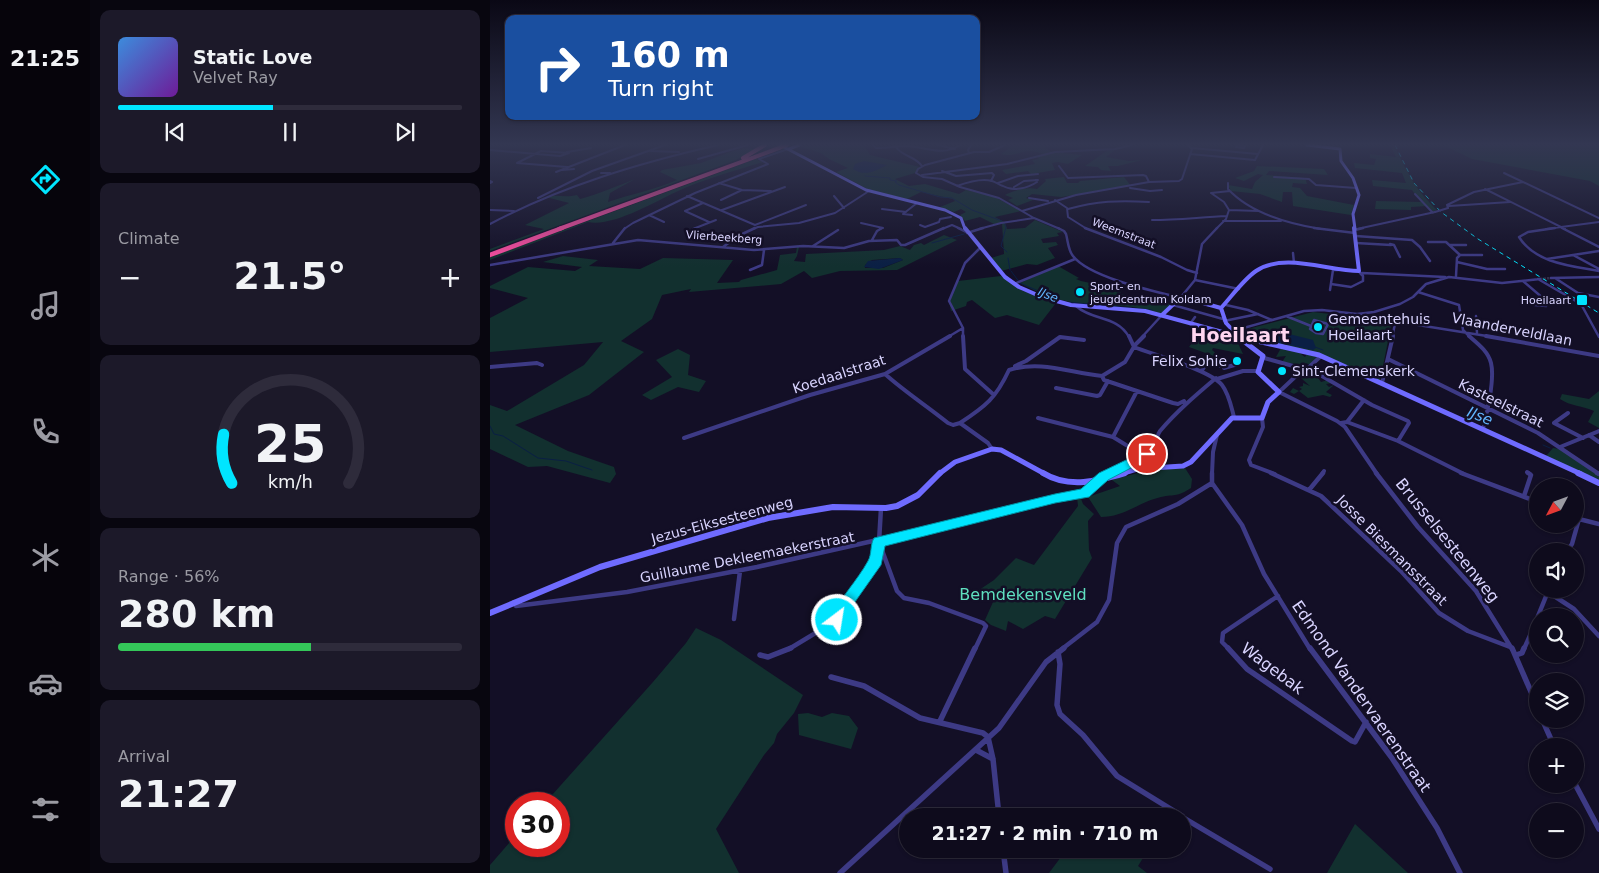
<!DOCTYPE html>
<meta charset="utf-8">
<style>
:root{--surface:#0e0b1c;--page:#1c1929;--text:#f1f3f6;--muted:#9b9ba3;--line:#2e2b3b;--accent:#00e5ff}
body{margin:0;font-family:"DejaVu Sans",sans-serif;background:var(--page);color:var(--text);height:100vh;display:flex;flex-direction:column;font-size:19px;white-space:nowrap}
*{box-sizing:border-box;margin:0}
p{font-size:16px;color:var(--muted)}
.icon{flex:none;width:28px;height:28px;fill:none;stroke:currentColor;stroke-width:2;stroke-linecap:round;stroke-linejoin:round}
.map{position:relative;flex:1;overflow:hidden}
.sheet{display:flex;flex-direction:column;gap:10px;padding:10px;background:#08060f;width:400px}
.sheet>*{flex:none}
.banner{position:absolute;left:15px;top:15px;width:475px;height:105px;border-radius:10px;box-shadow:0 1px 4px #0004,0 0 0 1px var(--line);background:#1a4fa0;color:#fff;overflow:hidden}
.needle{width:32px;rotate:229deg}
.controls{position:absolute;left:1039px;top:478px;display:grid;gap:10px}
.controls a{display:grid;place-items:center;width:55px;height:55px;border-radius:50%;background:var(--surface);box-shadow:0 1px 4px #0004,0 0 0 1px var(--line);font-size:25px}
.speed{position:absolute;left:15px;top:792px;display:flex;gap:10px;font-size:25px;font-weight:700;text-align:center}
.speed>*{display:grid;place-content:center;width:65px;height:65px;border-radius:50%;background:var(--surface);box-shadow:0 1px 4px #0004,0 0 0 1px var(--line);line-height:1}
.speed .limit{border:8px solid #d22;background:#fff;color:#111}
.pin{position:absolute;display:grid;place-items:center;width:42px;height:42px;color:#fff;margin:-21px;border:2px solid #fff;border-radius:50%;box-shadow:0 1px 5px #0007}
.me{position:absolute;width:55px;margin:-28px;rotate:31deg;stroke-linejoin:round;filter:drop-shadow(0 0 4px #0008)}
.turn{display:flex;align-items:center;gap:18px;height:105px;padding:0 20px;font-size:22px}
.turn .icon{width:65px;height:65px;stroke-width:2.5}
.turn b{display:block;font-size:35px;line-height:42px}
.big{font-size:38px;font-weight:700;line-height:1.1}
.sheet .tile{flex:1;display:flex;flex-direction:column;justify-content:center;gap:8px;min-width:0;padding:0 18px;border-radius:10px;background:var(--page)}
.sheet .dial{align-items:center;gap:0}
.dial svg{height:130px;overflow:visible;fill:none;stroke:var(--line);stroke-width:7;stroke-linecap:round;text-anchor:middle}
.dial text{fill:var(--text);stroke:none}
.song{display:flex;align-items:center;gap:15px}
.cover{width:60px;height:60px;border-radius:8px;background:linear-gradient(135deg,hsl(210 70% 55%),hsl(280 70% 35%))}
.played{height:5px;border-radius:2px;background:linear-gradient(90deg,var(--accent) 45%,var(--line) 45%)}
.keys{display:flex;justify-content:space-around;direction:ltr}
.heat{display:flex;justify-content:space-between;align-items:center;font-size:28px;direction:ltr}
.charge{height:8px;border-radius:4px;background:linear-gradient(90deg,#34c759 56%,var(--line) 0)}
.trip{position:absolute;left:409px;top:808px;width:292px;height:50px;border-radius:25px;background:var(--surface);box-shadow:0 1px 4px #0004,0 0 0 1px var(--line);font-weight:700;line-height:50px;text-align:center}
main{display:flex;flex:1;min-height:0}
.tab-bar{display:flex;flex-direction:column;width:90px;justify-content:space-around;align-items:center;background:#06040b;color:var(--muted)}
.tab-bar .icon{width:35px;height:35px}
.tab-bar .on{color:var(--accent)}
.tab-bar b{font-size:22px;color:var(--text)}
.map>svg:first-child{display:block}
.green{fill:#12302f;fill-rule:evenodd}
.water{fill:#0a1f44}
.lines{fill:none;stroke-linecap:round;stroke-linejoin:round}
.stream{stroke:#0a1f44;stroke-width:1}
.street-tunnel{stroke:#312d47;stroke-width:2.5;stroke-dasharray:2.5 1;stroke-linecap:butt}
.street-far4{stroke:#3d3a85;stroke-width:2}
.street-far3{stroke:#3d3a85;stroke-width:2.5}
.street-far2{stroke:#3d3a85;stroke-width:4}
.street-far1{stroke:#3d3a85;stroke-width:4.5}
.street{stroke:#3d3a85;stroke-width:5.5}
.secondary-far3{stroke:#6f6bff;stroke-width:3}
.secondary-far2{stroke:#6f6bff;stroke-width:4}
.secondary-far1{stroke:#6f6bff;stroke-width:5}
.secondary{stroke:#6f6bff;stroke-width:6}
.highway-far1{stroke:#ff4fa3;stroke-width:4}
.highway{stroke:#ff4fa3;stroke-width:4.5}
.rail{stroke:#00e5ff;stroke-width:1;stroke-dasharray:4.5 4;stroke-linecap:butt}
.street-bridge{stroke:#3d3a85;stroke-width:2}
.highway-bridge{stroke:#ff4fa3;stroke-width:4}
.route{fill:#00e5ff;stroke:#0095a6}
.poi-dot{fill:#00e5ff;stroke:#130f26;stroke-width:2}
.labels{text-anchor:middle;stroke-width:5;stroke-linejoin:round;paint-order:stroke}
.far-street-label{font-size:11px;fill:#d9d4ff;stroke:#130f26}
.far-poi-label{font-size:11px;fill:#d9d4ff;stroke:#130f26;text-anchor:start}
.far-water-label{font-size:12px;font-style:italic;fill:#62b6ff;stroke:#130f26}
.poi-label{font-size:14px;fill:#d9d4ff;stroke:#130f26;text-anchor:start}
.street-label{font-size:14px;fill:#d9d4ff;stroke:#130f26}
.water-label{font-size:15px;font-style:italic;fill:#62b6ff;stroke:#130f26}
.near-street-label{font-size:16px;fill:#d9d4ff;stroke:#130f26}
.near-park-label{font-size:16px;fill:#5fe0c0;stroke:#130f26}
.district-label{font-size:19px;font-weight:bold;fill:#ffd6f0;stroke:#130f26}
</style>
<main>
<nav class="tab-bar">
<b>21:25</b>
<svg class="icon on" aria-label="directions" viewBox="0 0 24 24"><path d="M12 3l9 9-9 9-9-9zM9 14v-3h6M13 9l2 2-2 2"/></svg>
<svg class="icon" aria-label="music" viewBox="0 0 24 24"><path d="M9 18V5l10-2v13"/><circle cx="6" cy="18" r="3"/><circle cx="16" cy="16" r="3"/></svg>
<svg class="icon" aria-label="phone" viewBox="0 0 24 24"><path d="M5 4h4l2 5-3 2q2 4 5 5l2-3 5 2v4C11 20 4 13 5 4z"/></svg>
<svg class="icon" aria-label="climate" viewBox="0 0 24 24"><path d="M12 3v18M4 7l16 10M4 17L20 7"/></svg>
<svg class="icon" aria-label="car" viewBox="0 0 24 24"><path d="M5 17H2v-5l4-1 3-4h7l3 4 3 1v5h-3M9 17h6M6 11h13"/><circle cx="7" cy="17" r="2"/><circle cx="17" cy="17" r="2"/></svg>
<svg class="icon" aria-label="filters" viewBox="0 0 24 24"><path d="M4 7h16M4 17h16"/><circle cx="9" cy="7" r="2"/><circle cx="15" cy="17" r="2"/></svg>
</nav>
<section class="sheet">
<div class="tile">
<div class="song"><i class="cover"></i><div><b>Static Love</b><p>Velvet Ray</p></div></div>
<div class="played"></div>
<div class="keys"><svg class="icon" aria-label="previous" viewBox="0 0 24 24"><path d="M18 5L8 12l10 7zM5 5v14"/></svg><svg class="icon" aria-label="pause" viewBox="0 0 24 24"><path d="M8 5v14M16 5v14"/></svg><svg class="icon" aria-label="next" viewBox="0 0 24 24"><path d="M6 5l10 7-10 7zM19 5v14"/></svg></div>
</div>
<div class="tile"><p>Climate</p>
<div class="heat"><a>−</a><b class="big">21.5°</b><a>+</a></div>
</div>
<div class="tile dial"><svg viewBox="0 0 100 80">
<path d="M14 69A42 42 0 1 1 86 69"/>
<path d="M14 69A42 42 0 0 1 9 39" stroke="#00e5ff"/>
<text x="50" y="56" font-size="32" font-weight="700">25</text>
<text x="50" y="72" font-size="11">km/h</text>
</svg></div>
<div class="tile"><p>Range · 56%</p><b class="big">280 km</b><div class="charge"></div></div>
<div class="tile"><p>Arrival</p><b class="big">21:27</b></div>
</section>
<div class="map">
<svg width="1109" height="873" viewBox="0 0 1109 873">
<rect width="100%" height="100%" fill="#130f26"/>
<!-- green -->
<path class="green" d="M273,145L246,160L0,251V249L54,229L35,225L79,203L56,197C66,194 75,198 87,195L90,199C109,194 127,186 145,179L120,193L118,202C141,194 164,190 187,180L170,172L172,170L211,163L243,151L254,148L264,149Z
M374,145L380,155L430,167L425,173L405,179L419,186L435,184L469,194L476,190L503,196L531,211L505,217L514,222L504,224L490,217L475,221L470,215L476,212L471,209L464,212L450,207L465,201L463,199L431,192L417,199L379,190L346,172L358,168L339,159L331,153L308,146Z
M524,145H555V148L562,152H574L573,153L592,155L578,164L568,162L562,163L565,170L541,174L538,171L516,174L512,170L545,164L542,160L549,159L546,156L553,154C532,145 528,159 511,154Z
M900,145H904C918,173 924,188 947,210L943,212L937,206L921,207V210L885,209L886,201L931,202L922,190L883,186L882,180L916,183L912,173L865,168L864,163L884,165L886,159L880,158V154L906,157Z
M953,145H1109V186L1100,181L982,159Z
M626,149L616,157L639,161L652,160L628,166H618L621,171L611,170L608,167L595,166L618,150Z
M269,158L267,160L273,162C244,171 214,179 186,192C164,202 123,227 98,222L0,260V257Z
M767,166L834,169L838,175L779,171L776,175L815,178L817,184L803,183L802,187L810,188L817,196L864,205L861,215L803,206L802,192H793L792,202L770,194L741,191L738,185L762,189L765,182L773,175L768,174L754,181L745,178L764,171Z
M574,177L577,183H588L590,181L634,177L641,186L571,197L542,194L536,198L543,200L527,206L518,200L523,198L515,195C524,190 537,187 547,189L556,181L555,179Z
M545,220L573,232L567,233L569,236L551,239L553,243L566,242L568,245L558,248L565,258L547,265L537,264L511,271L501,258L514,254L512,223H515L517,229L535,228Z
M454,235L467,240L407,270L350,271L322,278L314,271L291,284L199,292L201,289L172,295L162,319L131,341L154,352L99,395L25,425L78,451L124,467L126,474L120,483L57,466L38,467L0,449V405L17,411L94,365L113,342L0,352V318L38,298L0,288V286L38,267L85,271L92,267L53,262L73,256L108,260L99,266L150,269L173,258L243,260L227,283L249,282L251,280L287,270L290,255L306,253L307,247H309L307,256L304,261L315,262L316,254L394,250L410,246L420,250L424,245L431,243L434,245ZM410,258L413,260L393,268H375V265L382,260Z
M568,266L589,278L586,279L591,281L632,290L630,294L653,298L663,303L668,299L682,305L672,314C641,302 608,308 576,301C561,298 544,291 530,283Z
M511,276L533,291L566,303L549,325L517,315L505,318L482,300L477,302L476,306L461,311L459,301L468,281Z
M823,312L902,321L890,381L835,357L753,336L749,333L750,331Z
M717,331L746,339L753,354L723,348L722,350L732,359L699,347L702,343L706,344L708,341L724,342L726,339L713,336Z
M791,348L793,350V348L794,350L807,351L815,357L817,354L827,357L820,365L816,363L814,365L815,366H805L807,364L792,362L796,356L786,357Z
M188,349L200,355L198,375L216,381L209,392L188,387L161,400L152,395L182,377L166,360Z
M821,375L830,377L828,378L831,382L838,380L842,383L836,384L839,387L844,385L836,392L842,395L840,397L833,395L818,398L809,391L804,394L800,392L803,388L809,391L812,389L809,387L813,386V383L820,386L811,378L812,376L816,378Z
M1109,391V428L1098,422L1104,411C1093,406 1080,406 1070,399L1072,394L1099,399Z
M1063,448L1070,449L1109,476V482L1056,456Z
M695,468L702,479L701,488C687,497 686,494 671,497C649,502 634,517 611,517L598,497L630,486L622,480L655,471Z
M590,496L593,504L604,514L598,521L599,550L602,558L565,619L555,616L533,629L518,621L516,631L501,625L495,620L503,602L489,590L504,580L526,558L544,565L588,506L587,497Z
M206,628L231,640L313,695L304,713L287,734L284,743L274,755L226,829L249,873H0V865L26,835V846H69V804H54L163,682L196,643Z
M318,713L332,717L342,713L359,716L368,728L361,749L309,735L308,714Z
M865,824L918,873H837Z
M577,849H656L658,850L648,866L657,873H559Z"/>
<!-- water -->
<path class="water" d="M374,161L397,165C385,171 375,177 363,169L365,164Z
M410,258L413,260L389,269L374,267L378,261Z
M760,330L791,332L823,340L826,348L823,350L752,335Z"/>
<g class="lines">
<!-- stream -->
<path class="stream" d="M375,176L400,178V180L407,181L405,182L409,185L450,197L462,198L482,210L512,221
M514,223L516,227L511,246L517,252
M442,243L474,234
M518,258L520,270
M521,271L530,283L567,299
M578,302L662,310
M825,347L833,350
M0,426L4,434L13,436L48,458L76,461L102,470
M1053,445L1060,448"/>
<!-- street-tunnel -->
<path class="street-tunnel" d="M1050,279L1061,278"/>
<!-- street-far4 -->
<path class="street-far4" d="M383,145L386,148C396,148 407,146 417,146C437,147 452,157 470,145
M448,145L465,149
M515,145L499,152H484L435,165L428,169L426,173L433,177L452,179L470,187L509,198L544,218L570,229
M747,145L746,147L754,148L755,146L749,145
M406,147C413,157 425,156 432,166
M702,148L768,154
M0,150L70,156L79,153
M161,151L189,152
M77,152L101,148
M479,153L478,150L481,145
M700,154L765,160L773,145
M208,159L258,145
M269,159L298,149
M569,166L578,178L653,175L656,176L659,182
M77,167L27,163L51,151L79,153
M72,170L84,169
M452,171L466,176L502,173L504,175L501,181
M66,172L135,145
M111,173H120
M1014,173L1109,218
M432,175L517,164L565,152L625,149L642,145
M784,177L819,179L826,185L866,188
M0,181L2,182L0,183
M229,183L252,190L281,191
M508,183L528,176L548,174
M738,183V189C760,213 800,224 831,229
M467,186C478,182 491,178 502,181C506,182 509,185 513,186C523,192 538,188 547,182L546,180
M524,187L534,181L548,180
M640,188L660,191L672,190
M995,189L1075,229
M721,193L734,202L739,210L736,219L726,229
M721,193L740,191
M925,194L943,213
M197,196L265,225L316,205
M344,196L354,208
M48,198L102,171L175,145
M539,198L558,201
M231,200L252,190
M565,200L577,208L578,217L597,229
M213,203L195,211L219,222
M959,206L1020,202
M958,208L957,205L984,192L1033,182
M392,209L416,212
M578,209C607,201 629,200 659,202
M0,210L24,211
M232,210L295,187
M739,210L769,211
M532,211L586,195L659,182L689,181L692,179L702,149L698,145
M159,215L174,222
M422,215L413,214L427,203
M662,220C688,220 711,217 737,216
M733,221H791
M371,223L393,228
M0,224C72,186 149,163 228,145
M430,225L435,227L449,222L450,219L461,217
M462,225L471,229
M134,229L143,223L205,193L278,164L269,159
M203,229L226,220
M263,229L268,227L309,223L345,213L379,191
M390,229L392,228
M452,229L462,225
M489,229L511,223L544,218
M867,229L945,212
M1056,229L1109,222"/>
<!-- street-far3 -->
<path class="street-far3" d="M206,228L202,230L211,233L248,236
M468,228L476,232
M568,228L574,231L576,234C578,241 578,250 583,256C599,277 662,291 688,297H691L705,280L712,244L727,228
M595,228L671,257L697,270L707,273
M824,228L865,233
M1065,228L1038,232L1029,237C1045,263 1081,266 1109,271
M1072,228L1109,247
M865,230L873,228
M477,233L493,228
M866,236L922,240L930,247L940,261
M382,240L387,231L392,228
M938,242H956L970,255L967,258L966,276
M123,243L135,228
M866,243L901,245
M900,244L904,245L910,257
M959,245H976
M323,246L348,230
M233,247L248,236L265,228
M803,253L804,263
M970,255H992
M1083,255L1109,269
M1057,259L1109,251
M967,262L997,269H1015
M0,265L148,240L264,250L313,246L354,248L379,241L407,240L411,245H415L454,228
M260,270L272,265L274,250
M872,273L955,277
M1061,278L1109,277
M1065,278L1088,293L1109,297
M1048,279L1091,304L1109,337
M705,280L749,289
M1033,281L1054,299L1056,306L1035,304
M524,284L585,259
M841,284L861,287L873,281V276L870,273
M840,290L843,270H848
M928,292L969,305L973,330L980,337
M683,305L733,319
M736,305L758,310L782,320
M586,306C602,321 627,315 639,337
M871,314L878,317L1003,337
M796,316L821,326
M986,316L987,333
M824,320L838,324L833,334L826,333L820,329Z
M734,321L768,314
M700,324L705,317
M743,331L814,311L832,310L867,314L884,312L910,304L923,297L936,284L959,277L1012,283L1050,279
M458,337L473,328
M473,337V328L459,301L475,263L490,248
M652,337L672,315
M902,337L906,320"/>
<!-- street-far2 -->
<path class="street-far2" d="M473,336L475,369L504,395
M639,336L644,347C664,355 720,370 732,385C739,394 741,406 744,417
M979,336C987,343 998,351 1001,363C1005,379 997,413 993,429
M996,336L1109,356
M774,358L825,372L882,405L918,421L919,423L908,441
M898,359L1048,433L1109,474
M525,366L536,361L570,337L594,340
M0,367L47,363L52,365
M734,368L748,364
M808,369L805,377L789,392L847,421L855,427L887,474
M712,370L719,360L729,366
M816,370L831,356
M395,374C415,392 437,406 458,423L463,425L470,423
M612,376L614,380L683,403L688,404L694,401
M727,379L753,371H768
M892,383L903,336
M566,388L607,396L610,395L618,381
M1078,413L1064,423L1093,438
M548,418L623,437L654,456
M772,418L773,427L759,460L761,465L785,474
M857,422L908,441L974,474
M851,423L857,422L874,400
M1099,435L1109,442
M623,437L647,391
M194,438L320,395L395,374L460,336
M1070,447L1109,431
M502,449L498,443L470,423C496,406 506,398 519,370C551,360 580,373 612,376L635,362L645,345L654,336
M1037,472L1040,474
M620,474C634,468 658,461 665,445C668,440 666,436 670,431C687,411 706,395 726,378
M722,474L723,452L727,435
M832,474L834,471"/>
<!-- street-far1 -->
<path class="street-far1" d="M781,473L831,496L911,571L949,613L978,631L1020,647
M886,473L928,527L986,591L1022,649
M971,473L1048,502
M1107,473L1109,474
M615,476L623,473
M722,483L752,525L774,574L820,649
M722,483V473
M819,490L833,473
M1034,496L1041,475L1038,473
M391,508L389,542L407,591L414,598L439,603L493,623L496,626L485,649
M1085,518L1109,524
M1077,551L1082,544L1089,519
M1058,592L1084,609L1109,636
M24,602L26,606L137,592L267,567L432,530L565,498L588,494L598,490L608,481
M1048,616L1059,589
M244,619L250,571
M299,649L347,620L361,595L386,561L389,542
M572,649L607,622L619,600L627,543L636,527L688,504L722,483
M739,649L732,642L733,633L788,596
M1034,649L1048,617"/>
<!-- street -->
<path class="street" d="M738,648L757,669L862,741L865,742L876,722
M820,648L902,758L947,828L970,873
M1022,648L1048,708
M568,652L570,664L567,705L570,714L593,735L627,776L692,816
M270,655L278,657L301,648
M1026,655L1032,653L1034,648
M341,677L374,686L430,718L493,733L498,737
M1052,719L1064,746
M450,721L485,648
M498,737L503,759L509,816
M486,750L503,759
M1085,784L1109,829
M692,817L780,869
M513,849L516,873
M350,873L509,728L556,662L574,648"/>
<!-- secondary-far3 -->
<path class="secondary-far3" d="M290,145L376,190L455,210L471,218L475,229
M817,145L850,149L851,161L863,178L869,195L863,214L865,229
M299,149L309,145"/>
<!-- secondary-far2 -->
<path class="secondary-far2" d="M475,228L515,277L529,287L552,297L581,305L655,311L751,337
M731,308C742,296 753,280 766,271C794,252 838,271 869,271L864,228
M731,308L736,323L749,337
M672,315L691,297L731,308"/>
<!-- secondary-far1 -->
<path class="secondary-far1" d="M745,336L829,355L1091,474
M449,474L465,462L502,449L511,450L555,474
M630,474L647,469L693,466L701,462L742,418H772L778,402L789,392L768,372L773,356L747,336"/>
<!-- secondary -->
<path class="secondary" d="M553,473C579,489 608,481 635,473
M1088,473L1109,483
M0,613L110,567L278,518L343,507L396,508L407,506L428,495L450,473"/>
<!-- highway-far1 -->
<path class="highway-far1" d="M253,158L275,145
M69,229L289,148"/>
<!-- highway -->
<path class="highway" d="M0,255L72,228"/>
<!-- rail -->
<path class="rail" d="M905,145L924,183L951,212L988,239L1109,313"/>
<!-- street-bridge -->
<path class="street-bridge" d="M945,212L958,208"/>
<!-- highway-bridge -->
<path class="highway-bridge" d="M289,148L297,145"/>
</g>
<!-- sky -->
<linearGradient id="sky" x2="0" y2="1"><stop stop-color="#0a0815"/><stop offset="0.54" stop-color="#333752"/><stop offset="1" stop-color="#333752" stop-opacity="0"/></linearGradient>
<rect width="1109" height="267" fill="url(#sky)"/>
<!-- route -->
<path class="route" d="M657,450L662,451L663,454L662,457L618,480L599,497L565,503L395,546L391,565L367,599L352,624L347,626L342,624L339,620C350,598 367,581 378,561C382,554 380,545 384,538L565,494L591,489L609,473Z"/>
<!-- markers -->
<g class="poi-dot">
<circle cx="590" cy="292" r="5"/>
<rect x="1086" y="294" width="12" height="12" rx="2.5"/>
<circle cx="828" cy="327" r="5"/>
<circle cx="747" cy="361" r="5"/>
<circle cx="792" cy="371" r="5"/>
</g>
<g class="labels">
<!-- far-street labels -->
<g class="far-street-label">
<text transform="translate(634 233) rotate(21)" y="4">Weemstraat</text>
<text transform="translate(234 237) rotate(4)" y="4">Vlierbeekberg</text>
</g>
<!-- far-poi labels -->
<g class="far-poi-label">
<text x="600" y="290">Sport- en<tspan x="600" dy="13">jeugdcentrum Koldam</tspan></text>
<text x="1081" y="304" text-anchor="end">Hoeilaart</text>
</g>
<!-- far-water labels -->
<g class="far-water-label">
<text transform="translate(558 295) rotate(22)" y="4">IJse</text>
</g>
<!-- poi labels -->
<g class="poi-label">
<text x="838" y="324">Gemeentehuis<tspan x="838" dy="16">Hoeilaart</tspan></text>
<text x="737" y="366" text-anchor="end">Felix Sohie</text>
<text x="802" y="376">Sint-Clemenskerk</text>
</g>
<!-- street labels -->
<g class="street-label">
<text transform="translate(1022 329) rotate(11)" y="5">Vlaanderveldlaan</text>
<text transform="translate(349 374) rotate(-18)" y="5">Koedaalstraat</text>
<text transform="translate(1011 403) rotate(26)" y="5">Kasteelstraat</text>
<text transform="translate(232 520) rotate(-15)" y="5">Jezus-Eiksesteenweg</text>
<text transform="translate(902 550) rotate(45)" y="5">Josse Biesmansstraat</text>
<text transform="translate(257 557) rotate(-11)" y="5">Guillaume Dekleemaekerstraat</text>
</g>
<!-- water labels -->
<g class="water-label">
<text transform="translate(990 416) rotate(22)" y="5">IJse</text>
</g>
<!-- near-street labels -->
<g class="near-street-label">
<text transform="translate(958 540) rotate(51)" y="6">Brusselsesteenweg</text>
<text transform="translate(783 668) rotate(37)" y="6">Wagebak</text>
<text transform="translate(872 696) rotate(55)" y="6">Edmond Vandervaerenstraat</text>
</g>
<!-- near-park labels -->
<g class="near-park-label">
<text x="533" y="600">Bemdekensveld</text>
</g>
<!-- district labels -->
<g class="district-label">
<text x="750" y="342">Hoeilaart</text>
</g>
</g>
</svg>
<div class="controls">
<a><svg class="needle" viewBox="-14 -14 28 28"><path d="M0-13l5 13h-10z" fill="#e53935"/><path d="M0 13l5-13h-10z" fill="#9b9ba3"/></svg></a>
<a><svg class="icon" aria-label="sound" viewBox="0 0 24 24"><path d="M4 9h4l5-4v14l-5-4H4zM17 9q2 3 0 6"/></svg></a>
<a><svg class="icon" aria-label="search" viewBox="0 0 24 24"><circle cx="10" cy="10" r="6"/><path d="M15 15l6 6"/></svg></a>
<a><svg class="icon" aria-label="layers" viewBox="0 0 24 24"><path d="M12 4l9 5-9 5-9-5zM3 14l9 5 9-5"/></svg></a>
<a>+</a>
<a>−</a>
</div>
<div class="speed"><div class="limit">30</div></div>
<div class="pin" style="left:657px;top:454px;background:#d93025"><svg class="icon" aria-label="arrive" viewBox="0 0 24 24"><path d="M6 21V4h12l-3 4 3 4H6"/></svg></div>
<svg class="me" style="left:347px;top:620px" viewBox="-20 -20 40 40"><circle r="17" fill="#00e5ff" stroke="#fff" stroke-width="3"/><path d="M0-11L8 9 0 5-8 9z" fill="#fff"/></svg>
<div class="trip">21:27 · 2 min · 710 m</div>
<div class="banner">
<div class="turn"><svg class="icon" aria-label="right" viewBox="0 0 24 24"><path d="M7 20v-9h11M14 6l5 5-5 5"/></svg><div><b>160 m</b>Turn right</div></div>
</div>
</div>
</main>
